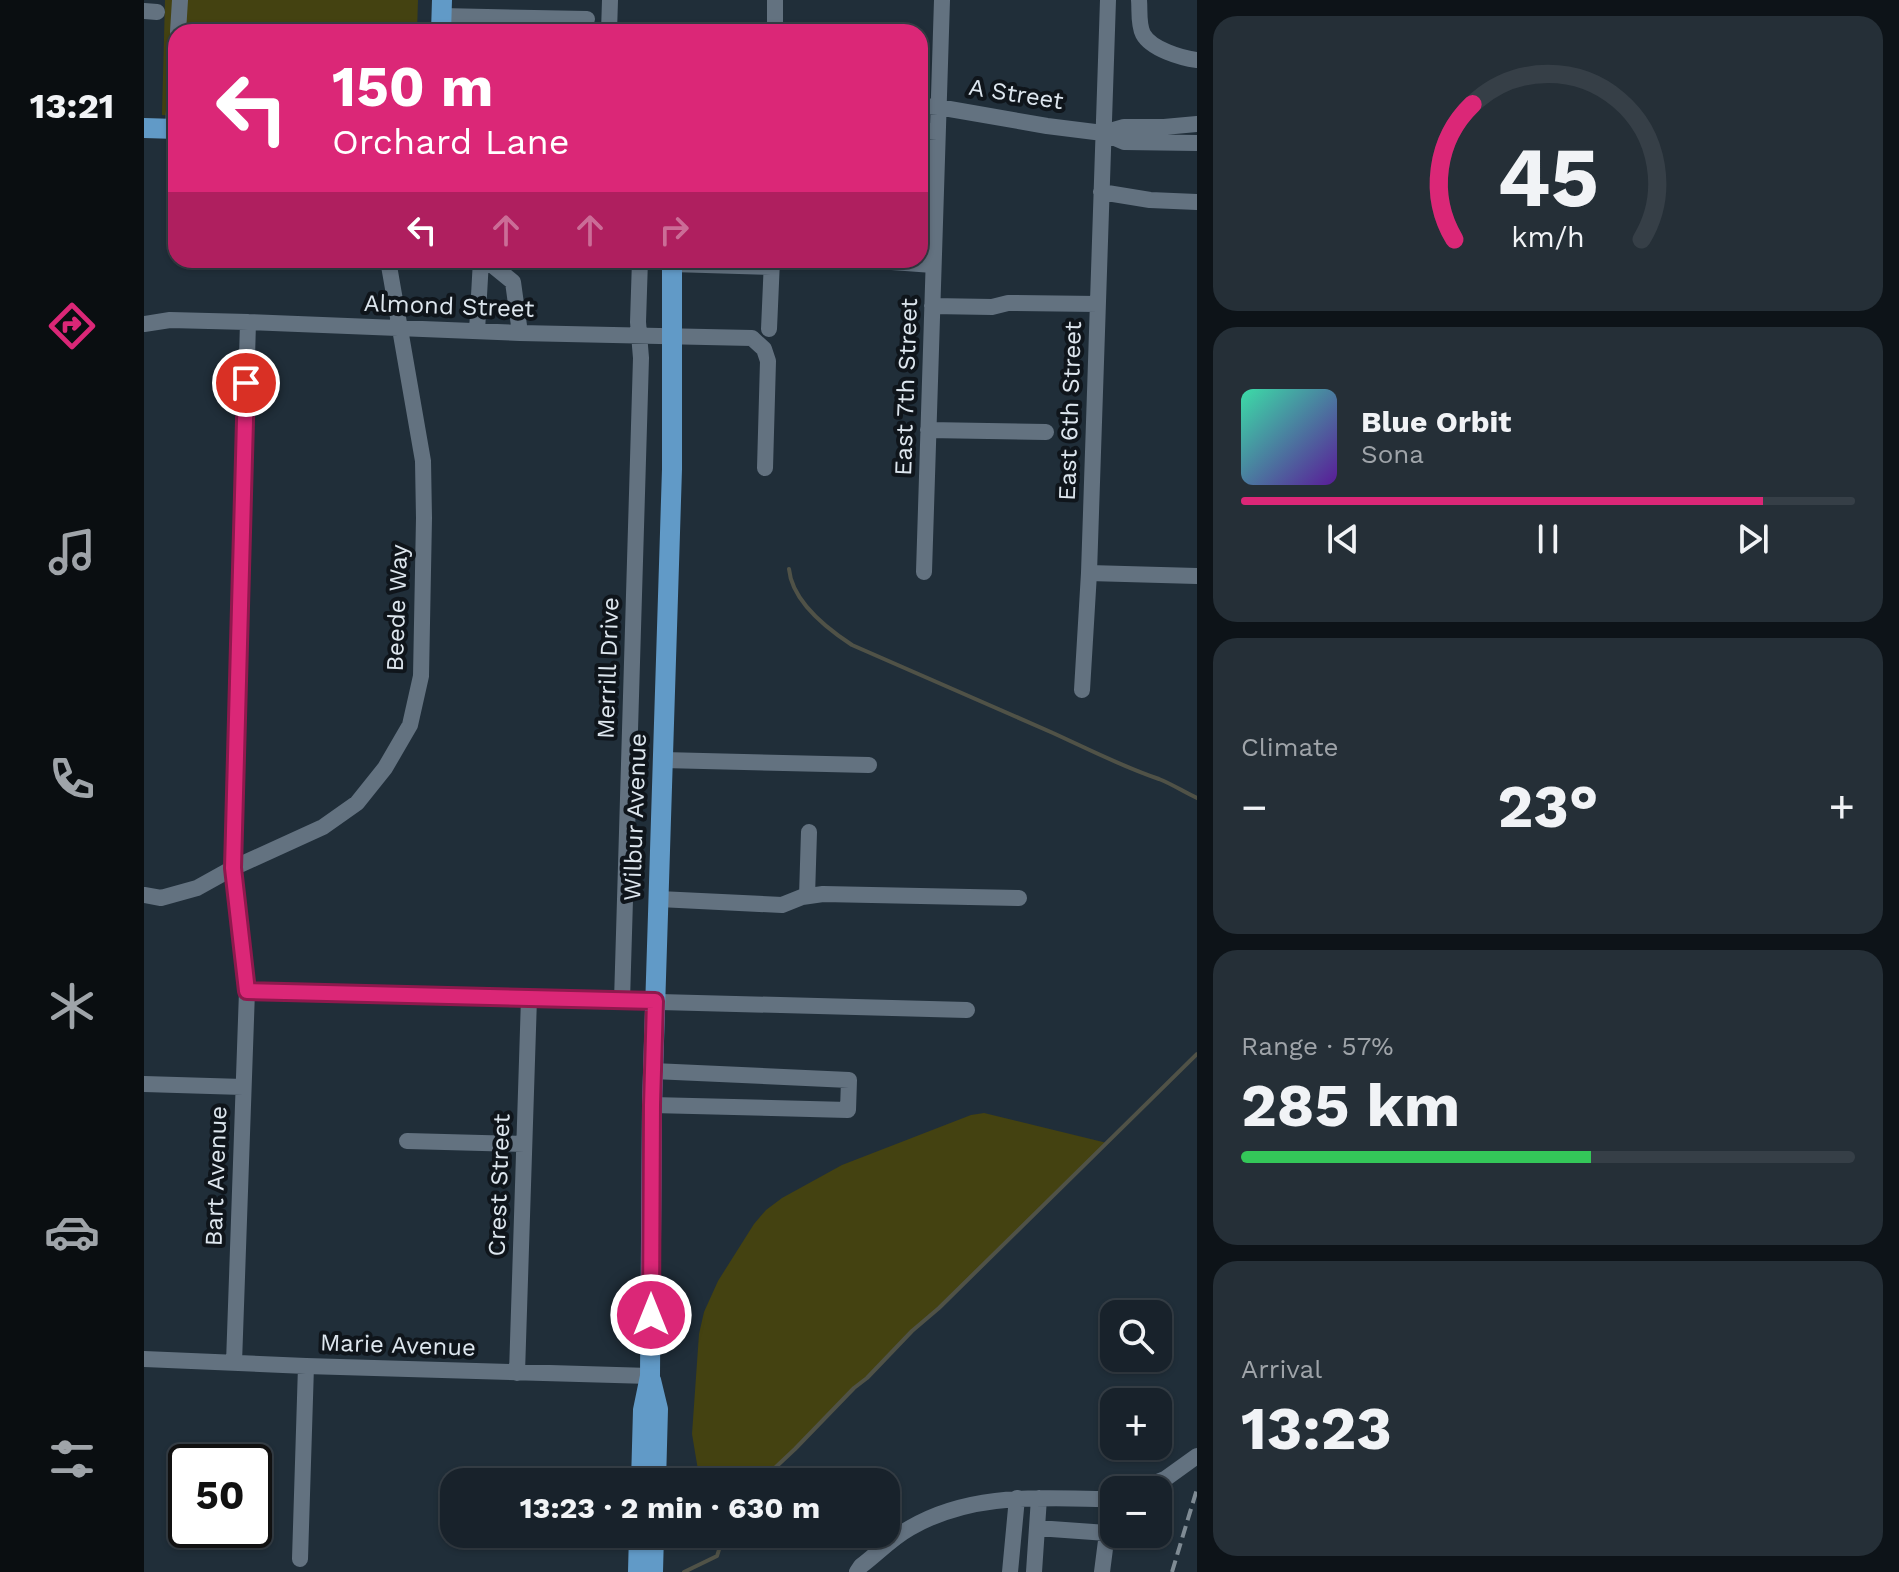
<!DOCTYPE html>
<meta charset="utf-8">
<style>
:root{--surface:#18222b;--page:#252f37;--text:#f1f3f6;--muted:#9fa4a9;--line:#363f47;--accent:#db2777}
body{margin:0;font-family:"Work Sans",sans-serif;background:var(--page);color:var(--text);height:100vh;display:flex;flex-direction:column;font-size:30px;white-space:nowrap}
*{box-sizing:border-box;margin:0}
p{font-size:26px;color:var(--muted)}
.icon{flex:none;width:44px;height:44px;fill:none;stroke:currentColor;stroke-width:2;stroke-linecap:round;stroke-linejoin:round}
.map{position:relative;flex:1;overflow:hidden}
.sheet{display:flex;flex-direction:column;gap:16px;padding:16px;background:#0d1318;width:702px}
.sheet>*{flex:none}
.banner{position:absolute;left:24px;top:24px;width:760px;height:244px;border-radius:24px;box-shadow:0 2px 6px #0004,0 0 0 2px var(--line);background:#db2777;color:#fff;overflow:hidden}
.fabs{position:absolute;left:956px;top:1300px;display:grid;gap:16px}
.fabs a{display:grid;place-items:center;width:72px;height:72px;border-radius:16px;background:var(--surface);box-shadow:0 2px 6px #0004,0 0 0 2px var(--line);font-size:40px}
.speed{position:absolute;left:24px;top:1444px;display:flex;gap:16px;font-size:40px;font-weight:700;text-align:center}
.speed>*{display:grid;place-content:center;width:104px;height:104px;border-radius:50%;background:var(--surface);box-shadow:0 2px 6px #0004,0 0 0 2px var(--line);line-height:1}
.speed .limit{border:4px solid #111;border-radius:12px;background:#fff;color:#111}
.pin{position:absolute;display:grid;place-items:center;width:68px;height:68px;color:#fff;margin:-34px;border:4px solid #fff;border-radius:50%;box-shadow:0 2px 8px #0007}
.me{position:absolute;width:88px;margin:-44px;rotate:0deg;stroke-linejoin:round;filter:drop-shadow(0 0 6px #0008)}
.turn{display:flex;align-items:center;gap:28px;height:168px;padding:0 32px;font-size:36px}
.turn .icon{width:104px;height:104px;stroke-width:2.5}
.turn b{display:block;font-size:56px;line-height:68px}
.lanes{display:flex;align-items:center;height:76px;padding:0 32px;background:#0003;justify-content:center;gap:40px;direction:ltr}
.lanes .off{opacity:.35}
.big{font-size:60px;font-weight:700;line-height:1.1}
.sheet .tile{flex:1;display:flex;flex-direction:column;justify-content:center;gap:12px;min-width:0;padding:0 28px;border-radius:24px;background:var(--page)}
.sheet .dial{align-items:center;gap:0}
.dial svg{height:208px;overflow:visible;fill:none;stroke:var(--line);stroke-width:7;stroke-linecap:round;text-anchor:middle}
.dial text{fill:var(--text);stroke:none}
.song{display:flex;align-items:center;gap:24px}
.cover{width:96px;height:96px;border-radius:12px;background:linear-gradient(135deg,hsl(160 70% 55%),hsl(270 70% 35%))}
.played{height:8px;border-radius:4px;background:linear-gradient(90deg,var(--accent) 85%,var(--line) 85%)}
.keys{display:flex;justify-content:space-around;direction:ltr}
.heat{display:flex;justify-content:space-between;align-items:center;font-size:44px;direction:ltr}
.charge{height:12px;border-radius:6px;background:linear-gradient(90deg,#34c759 57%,var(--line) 0)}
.trip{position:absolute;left:296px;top:1468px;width:460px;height:80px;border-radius:24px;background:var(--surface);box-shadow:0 2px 6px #0004,0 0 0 2px var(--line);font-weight:700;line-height:80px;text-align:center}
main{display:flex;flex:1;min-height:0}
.tab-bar{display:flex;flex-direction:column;width:144px;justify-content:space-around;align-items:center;background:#0a0e11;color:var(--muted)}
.tab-bar .icon{width:56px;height:56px}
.tab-bar .on{color:var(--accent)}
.tab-bar b{font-size:36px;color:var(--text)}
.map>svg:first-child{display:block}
.green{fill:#444211}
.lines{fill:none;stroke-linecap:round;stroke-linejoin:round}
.stream{stroke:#505247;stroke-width:4}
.minor{stroke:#637280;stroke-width:16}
.major{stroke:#619ac7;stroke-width:20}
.rail{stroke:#7f8b94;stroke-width:4;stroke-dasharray:12 6;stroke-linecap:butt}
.route-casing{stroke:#8e194d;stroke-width:20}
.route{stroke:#db2777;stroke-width:14}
.labels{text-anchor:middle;stroke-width:8;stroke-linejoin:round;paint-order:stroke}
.street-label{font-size:24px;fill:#dde6ee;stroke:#0f151b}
</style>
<main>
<nav class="tab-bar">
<b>13:21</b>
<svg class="icon on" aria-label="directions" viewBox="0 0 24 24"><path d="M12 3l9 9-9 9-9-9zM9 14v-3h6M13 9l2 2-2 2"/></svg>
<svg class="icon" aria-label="music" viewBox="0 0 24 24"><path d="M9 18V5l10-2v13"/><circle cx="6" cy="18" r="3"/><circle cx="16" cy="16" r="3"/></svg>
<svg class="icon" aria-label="phone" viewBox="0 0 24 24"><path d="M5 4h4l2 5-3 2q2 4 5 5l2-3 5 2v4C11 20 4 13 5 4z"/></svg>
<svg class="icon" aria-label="climate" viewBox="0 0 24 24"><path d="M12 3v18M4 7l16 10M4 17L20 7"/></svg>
<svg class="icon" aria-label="car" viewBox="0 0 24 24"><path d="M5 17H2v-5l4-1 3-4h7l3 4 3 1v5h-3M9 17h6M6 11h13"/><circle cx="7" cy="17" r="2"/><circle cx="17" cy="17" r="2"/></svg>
<svg class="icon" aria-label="filters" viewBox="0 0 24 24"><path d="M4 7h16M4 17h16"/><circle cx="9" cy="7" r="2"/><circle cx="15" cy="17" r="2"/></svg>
</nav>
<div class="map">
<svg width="1053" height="1572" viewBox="0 0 1053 1572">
<rect width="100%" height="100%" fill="#202e39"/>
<!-- green -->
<path class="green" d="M21,0H274L273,32H32V116L18,115Z
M840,1113L963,1143L795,1308L768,1331L723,1378L710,1388L651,1449L616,1482H556L548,1434L555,1334L560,1312L574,1281L610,1224L622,1210L638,1198L698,1165L827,1115Z"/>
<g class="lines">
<!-- stream -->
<path class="stream" d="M645,569C648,601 682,628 708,645C775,675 842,704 909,733C944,749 979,767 1015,779C1028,784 1040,792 1053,798
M616,1482L651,1449L710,1388L723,1378L768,1331L795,1308L1053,1054
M540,1572L573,1556L580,1534"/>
<!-- minor -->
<path class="minor" d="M995,0C996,10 994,24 999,34C1007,49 1037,58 1053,60
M0,11L13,12
M297,16L443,19
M34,32L36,0
M465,32L466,0
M631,32V0
M776,106L794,107L903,126L959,133L980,142L1053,143
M29,129L32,73
M776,131L793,132
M959,133L980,127H1020L1053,124
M957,192L1006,200L1053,202
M342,260L369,282L376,333
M734,261L789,265
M528,264L627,267
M788,306L848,307L864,303L954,304
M0,324L26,320L104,322L376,333L608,338L620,349L624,361L621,468
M625,329L628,260
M333,331L337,260
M784,430L902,432
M780,572L798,0
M945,573L1053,576
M938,690L945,573L964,0
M519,760L725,765
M0,895L17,898L53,888L89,868L179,827L213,803L241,768L266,725L277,676L280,518L279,461L244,260
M663,896L665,832
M515,899L638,905L658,897L679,894L875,898
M103,991L823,1010
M478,1001L497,358L494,322L496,260
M0,1084L99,1087
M508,1105L704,1110L705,1080L509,1071
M263,1141L380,1144
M0,1359L162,1366L506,1376
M90,1363L103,991L89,868L104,322
M373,1373L385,998
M994,1490L1021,1479L1053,1456
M893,1528L963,1533L958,1572
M156,1559L162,1366
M713,1572L717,1566C733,1554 748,1538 766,1528C826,1493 893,1498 960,1499L970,1496
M866,1572L873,1498
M890,1572L895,1498"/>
<!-- major -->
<path class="major" d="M297,32L298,0
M0,128L32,129
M507,1380L514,1409L512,1482
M497,1482L499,1410L506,1376L508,1105L528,469V260
M494,1572L495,1534
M509,1572L510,1534"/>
<!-- rail -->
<path class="rail" d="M1028,1572L1053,1489"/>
</g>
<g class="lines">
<defs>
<path id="route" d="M102,383L89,868L103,991L511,1001L508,1105L507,1315"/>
</defs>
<!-- route casing -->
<use href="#route" class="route-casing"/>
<!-- route -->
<use href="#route" class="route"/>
</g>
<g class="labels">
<!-- street labels -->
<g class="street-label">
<text transform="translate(872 94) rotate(9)" y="8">A Street</text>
<text transform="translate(305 306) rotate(2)" y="8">Almond Street</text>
<text transform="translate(762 387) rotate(-88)" y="8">East 7th Street</text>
<text transform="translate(926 411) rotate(-88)" y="8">East 6th Street</text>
<text transform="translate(253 608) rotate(-88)" y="8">Beede Way</text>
<text transform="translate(464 668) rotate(-88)" y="8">Merrill Drive</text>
<text transform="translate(491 817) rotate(-88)" y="8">Wilbur Avenue</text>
<text transform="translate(72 1176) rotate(-88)" y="8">Bart Avenue</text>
<text transform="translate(355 1185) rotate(-88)" y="8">Crest Street</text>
<text transform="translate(254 1345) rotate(2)" y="8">Marie Avenue</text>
</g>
</g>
</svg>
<div class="fabs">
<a><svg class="icon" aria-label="search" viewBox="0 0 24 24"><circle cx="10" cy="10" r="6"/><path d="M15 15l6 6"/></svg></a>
<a>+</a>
<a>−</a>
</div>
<div class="speed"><div class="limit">50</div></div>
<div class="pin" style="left:102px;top:383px;background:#d93025"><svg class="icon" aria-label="arrive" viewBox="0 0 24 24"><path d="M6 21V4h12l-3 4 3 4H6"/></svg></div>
<svg class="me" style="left:507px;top:1315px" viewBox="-20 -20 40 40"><circle r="17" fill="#db2777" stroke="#fff" stroke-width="3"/><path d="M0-11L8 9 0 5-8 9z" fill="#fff"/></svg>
<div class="trip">13:23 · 2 min · 630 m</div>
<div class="banner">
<div class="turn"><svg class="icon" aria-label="left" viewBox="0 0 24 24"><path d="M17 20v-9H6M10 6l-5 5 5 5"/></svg><div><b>150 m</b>Orchard Lane</div></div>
<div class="lanes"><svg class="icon" aria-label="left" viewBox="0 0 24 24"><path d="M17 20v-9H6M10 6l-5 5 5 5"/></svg><svg class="icon off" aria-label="ahead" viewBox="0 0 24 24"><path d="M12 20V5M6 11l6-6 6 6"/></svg><svg class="icon off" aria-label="ahead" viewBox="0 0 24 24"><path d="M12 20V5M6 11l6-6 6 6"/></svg><svg class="icon off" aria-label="right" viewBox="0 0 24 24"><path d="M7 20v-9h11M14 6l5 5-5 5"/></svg></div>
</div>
</div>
<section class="sheet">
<div class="tile dial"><svg viewBox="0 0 100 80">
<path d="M14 69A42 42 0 1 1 86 69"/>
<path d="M14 69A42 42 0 0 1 21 17" stroke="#db2777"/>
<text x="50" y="56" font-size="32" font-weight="700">45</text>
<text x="50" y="72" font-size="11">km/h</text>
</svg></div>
<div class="tile">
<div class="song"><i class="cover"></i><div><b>Blue Orbit</b><p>Sona</p></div></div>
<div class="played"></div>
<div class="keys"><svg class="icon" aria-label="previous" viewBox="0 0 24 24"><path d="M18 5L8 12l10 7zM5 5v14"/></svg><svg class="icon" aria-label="pause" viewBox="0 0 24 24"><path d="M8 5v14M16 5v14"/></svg><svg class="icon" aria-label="next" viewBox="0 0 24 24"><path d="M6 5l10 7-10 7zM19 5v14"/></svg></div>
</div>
<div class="tile"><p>Climate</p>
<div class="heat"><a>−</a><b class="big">23°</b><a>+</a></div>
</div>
<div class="tile"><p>Range · 57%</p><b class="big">285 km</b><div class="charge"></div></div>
<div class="tile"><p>Arrival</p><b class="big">13:23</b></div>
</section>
</main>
